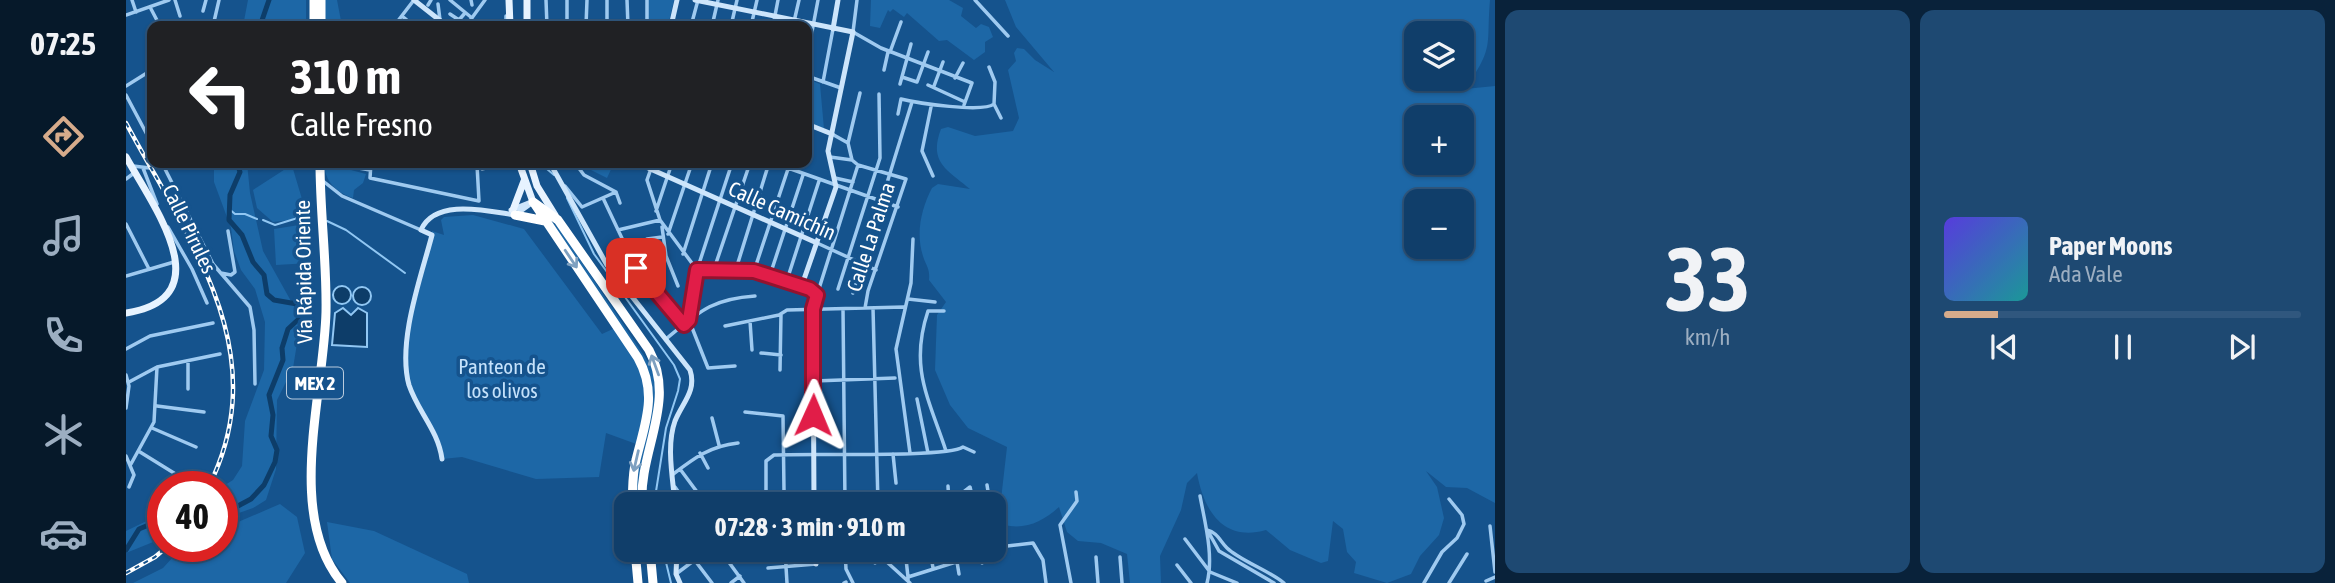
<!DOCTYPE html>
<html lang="es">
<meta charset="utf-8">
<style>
:root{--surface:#103e6a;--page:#1e4972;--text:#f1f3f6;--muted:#9caec1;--line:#30577e;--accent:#d6ab8b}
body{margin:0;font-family:"Asap Condensed",sans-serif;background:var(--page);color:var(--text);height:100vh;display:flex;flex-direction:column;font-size:26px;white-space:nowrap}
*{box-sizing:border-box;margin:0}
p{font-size:23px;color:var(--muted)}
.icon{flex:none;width:38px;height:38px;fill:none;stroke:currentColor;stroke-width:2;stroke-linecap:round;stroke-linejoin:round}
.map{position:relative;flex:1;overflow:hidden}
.panel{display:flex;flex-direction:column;gap:10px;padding:10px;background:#09223a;width:840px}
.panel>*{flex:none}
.top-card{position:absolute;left:21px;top:21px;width:665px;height:147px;border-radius:14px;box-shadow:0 2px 5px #0004,0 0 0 2px var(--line);background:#202124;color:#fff;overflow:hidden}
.tools{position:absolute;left:1278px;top:21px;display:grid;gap:14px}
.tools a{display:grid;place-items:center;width:70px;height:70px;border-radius:14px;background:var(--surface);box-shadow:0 2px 5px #0004,0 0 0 2px var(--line);font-size:35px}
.speed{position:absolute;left:21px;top:471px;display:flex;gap:14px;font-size:35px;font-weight:700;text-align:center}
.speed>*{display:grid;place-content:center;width:91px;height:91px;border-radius:50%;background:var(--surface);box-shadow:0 2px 5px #0004,0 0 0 2px var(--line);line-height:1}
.speed .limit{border:10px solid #d22;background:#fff;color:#111}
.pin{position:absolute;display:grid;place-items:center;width:60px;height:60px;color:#fff;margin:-30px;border-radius:14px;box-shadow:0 4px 10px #0006}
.me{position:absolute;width:77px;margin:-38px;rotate:1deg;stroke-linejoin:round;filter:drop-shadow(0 0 5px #0008)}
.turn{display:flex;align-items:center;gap:24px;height:147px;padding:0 28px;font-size:32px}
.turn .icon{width:91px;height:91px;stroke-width:2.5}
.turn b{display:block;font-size:49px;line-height:60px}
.panel .widget{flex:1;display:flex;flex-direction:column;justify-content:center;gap:10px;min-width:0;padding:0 24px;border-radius:14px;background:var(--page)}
.panel .dial{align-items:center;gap:0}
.dial b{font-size:91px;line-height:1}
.song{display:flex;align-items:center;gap:21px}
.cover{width:84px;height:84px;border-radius:10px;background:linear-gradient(135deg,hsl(250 70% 55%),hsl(180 70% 35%))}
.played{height:7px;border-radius:4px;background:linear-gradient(90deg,var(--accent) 15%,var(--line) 15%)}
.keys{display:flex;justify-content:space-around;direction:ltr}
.panel .tiles{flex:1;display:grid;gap:10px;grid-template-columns:repeat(2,1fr)}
.trip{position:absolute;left:488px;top:492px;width:392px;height:70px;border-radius:14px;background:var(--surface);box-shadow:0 2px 5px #0004,0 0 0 2px var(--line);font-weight:700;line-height:70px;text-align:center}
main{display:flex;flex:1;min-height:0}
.tab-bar{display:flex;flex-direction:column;width:126px;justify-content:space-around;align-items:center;background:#06192a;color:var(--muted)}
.tab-bar .icon{width:49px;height:49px}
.tab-bar .active{color:var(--accent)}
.tab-bar b{font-size:32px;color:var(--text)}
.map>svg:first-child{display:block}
.green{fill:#1d67a6;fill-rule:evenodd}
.water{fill:#0d3d69;stroke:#91c7f3;stroke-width:2}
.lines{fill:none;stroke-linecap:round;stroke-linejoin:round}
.stream{stroke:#91c7f3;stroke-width:2}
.river{stroke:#0d3d69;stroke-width:5}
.street{stroke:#9fcaf0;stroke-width:3.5}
.secondary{stroke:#cde5fb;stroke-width:5}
.primary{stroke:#e7f3ff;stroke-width:7}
.highway{stroke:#fff;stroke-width:9}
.rail-casing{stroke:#fff;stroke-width:4.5}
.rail{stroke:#15538d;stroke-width:2;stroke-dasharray:5;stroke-linecap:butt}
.oneway{stroke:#7ea0c0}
.route-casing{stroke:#92132f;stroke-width:18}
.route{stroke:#e11d48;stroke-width:12}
.labels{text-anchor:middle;stroke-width:7;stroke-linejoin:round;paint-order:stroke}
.shield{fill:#15538d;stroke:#b9cbdd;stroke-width:2}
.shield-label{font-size:19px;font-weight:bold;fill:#fff}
.street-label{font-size:21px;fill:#fff;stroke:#15538d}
.park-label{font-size:21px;fill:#c5e2fb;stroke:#15538d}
</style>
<main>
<nav class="tab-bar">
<b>07:25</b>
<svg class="icon active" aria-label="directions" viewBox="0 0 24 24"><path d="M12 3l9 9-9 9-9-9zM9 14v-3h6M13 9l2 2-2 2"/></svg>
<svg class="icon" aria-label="music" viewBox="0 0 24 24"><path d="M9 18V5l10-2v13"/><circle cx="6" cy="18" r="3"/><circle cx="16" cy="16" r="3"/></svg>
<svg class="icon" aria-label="phone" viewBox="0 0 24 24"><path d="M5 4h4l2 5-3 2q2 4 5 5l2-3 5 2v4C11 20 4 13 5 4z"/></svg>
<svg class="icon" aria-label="climate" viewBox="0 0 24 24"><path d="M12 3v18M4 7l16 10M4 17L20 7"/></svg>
<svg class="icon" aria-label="car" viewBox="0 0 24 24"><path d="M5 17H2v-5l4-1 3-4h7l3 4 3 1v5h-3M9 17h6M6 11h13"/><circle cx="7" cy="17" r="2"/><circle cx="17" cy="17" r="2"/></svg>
</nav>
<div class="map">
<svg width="1369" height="583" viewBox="0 0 1369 583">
<rect width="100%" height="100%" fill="#15538d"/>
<!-- green -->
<path class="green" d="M122,0H180V26H117Z
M197,0H211L216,26H197Z
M522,0H548L542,26H522Z
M745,0H823L837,8L835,16L850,28L855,24L863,27L867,37L859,42V52L848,60L821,40L813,41L781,13L778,17L767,9L764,12L762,10L754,28L744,26Z
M879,0H1364C1360,47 1369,46 1339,89L1369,86V503L1341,488L1320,487L1300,471L1311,487L1318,518L1313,535L1294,556L1285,574L1261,583L1228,573L1230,562L1221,552L1217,529L1207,521L1202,561L1195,563L1164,550L1140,530C1098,542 1078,512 1071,473L1061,483L1055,510L1034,556L1035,583H1004L1001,554L975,543L952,541L941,532L933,507C917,521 901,530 878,525L873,517L881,447L842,428L824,405L809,370L811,315L820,302L803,280C804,270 801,267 798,259C789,235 795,209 806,188L812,184L844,189C822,170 802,163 815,129L822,127L849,136L887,131L893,118L882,70L890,61L888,53L891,48L898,49L909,60L928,72L890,27ZM1290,33H1335V79H1290ZM1290,117H1335V163H1290ZM1290,201H1335V247H1290Z
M681,79L694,84L698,129L681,122Z
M88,163H121L124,193L137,251L175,319L167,368L151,400L150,469L140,500L127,508L96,519V487L107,480L116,466L119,421L138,370L139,322L129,289L115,270L108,251L105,228L88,182Z
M198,163L240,174L237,183L228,190L227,198C209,192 199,181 198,163Z
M451,163H488L481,178Z
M161,168L167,169L179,209L165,220L147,222L131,208L127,190Z
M414,208L435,231L527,369L532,386L514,504H509V473L527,403L525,380Z
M347,215L398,229L476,334L489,328C524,384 524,380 513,445L480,433L473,477L410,479L336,457L316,459C312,429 287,408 282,380C274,328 301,281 306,231L318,235L315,220L318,217Z
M173,225L181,235L184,263L150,265L148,229Z
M154,504L171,517L179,553L160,583H7L37,568L57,546H96V529Z
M37,513V538L0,553V531Z
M201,522L248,531L341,574L343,583H224L206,559Z"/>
<!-- water -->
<path class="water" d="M207 295a9 9 0 1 1 18 0a9 9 0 1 1-18 0Z
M227 296a9 9 0 1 1 18 0a9 9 0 1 1-18 0Z
M217,308L225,315L232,308L241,313V347L206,345L209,313Z"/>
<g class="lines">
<!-- stream -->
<path class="stream" d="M414,163L428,175
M441,198L468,254L548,365L554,379L552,391L540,428L528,504
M102,208L109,214H119L131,219
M137,220L149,225L178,216
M201,221L220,230L279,273
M537,550L545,583"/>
<!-- river -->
<path class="river" d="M134,26L143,0
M96,508L110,507L125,499L138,485L149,462L151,450L145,436L147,415L143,395L157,360L156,348L162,329L176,316L171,304L148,300L141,294L138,275L127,262L116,235L103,220L104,195L114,172L111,163
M0,550L13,529L37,519"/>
<!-- street -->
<path class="street" d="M6,0L10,12
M49,0L54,16
M324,0L346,18
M345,0L346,5
M420,0L421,26
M481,0V26
M501,0L502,26
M731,0L727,32L755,48L846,83L838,105
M849,0L882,36
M312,4L314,20
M302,5L305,0
M24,7L34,26
M77,11L80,0
M324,14L333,20L339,13
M0,15L43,0
M276,16L288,26
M87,26L93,0
M268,26L288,0
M340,26L359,0
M380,26V16
M441,26V0
M460,26L461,0
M521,26V0
M565,26L572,0
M586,26L592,0
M605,26L611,0
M625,26L631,0
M647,26L652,0
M667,26L673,0
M764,52L775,22
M681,58L692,0
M863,67L869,82L868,104
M758,70L762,52
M681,76L715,88
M776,77L791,82L802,52
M829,78L837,63
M697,82L707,29
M774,84L785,44
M802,85L839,102
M0,86L24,71
M808,86L817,62
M0,95L26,144
M868,104L875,118
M805,107L796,151L807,176
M772,114L775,99C791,103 857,113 868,104
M706,134L722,143L726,160L732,165L780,179L742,291L739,308
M722,143L734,93
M25,145L26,159
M704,157L726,160
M36,163L87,264L124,307L128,330L129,384
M204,163L244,170
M245,163L244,178L353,201L351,165
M449,163L458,175L490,192
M527,163L521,180L534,220L571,270
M606,163L571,270L563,320L582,368L609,366
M648,163L772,207
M7,166L24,168L35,163
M17,168L31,204
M709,178L727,182
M0,179L8,173
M197,181L216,196L295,230
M439,186L456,207L490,192
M490,192L494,203
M477,198L510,268L558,325
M530,211L546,163
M0,224L23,269
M42,227L66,269L81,303
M536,227L540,256L552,286
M492,230L534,220
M542,234L566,163
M521,239L536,237
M691,243L750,270
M557,254L586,163
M525,260L540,256
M482,265L521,281
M588,269L624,163
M610,269L643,163
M571,270L628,271L675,284
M628,271L664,163
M95,273L105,275L109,272L102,231
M644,275L677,175
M0,276L48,262
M661,280L693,181
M712,289L754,158L753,94
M727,293L786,102
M691,295L732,165
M782,299L809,302
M747,308L752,504
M717,309L719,504
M818,311H802C783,368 803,399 820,451
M624,321L626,350
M599,326L653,315L661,310L778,307
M540,339C573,312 585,299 629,296
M0,349L24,336L87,323
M635,353L655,355
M654,370L655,314
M0,375L3,386L0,408
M688,381L769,378
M3,382L31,367L94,354
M62,389V361
M791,399L802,453
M31,406L78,412
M619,412L657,416L658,491
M586,418L593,445
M26,428L70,447
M14,452L56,478
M574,453L582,468
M784,453L770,349L785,283L787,239
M767,454L770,483
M0,456L8,475L3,487
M5,464L28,422L31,367
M554,469L580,504
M546,475C568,458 584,446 612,443
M861,485L864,504
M822,486L823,504
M549,487L561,504
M1074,496C1079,523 1088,556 1081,583
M640,504V461L648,455C679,453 821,458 837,447L848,452
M822,504L844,487L848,504
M868,523V526
M1364,526L1369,572
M1081,530C1091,532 1094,541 1101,548C1113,560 1142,570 1158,583
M1083,533L1093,551L1148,583
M1059,539L1084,572L1111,583
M868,543L881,546L907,543L917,560L920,583
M561,550L586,583
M594,550L618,583
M659,550L661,583
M719,550L720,569L727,583
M759,550L762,563L784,583
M779,550L782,577
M804,550L807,568
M829,550L833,574
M854,550L856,563
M970,557L972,583
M994,557L996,583
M749,563V550
M1051,565L1065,583
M642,568L690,564
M550,574L582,550
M782,581V577L830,562
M1360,581L1369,577
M605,583L614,576
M718,583L720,582
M945,583L934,525L951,501L950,492
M1298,583L1316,552L1331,538L1338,524L1336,515L1323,499
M1323,583L1341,554"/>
<!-- secondary -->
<path class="secondary" d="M288,0L321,26
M569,0L727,32L702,151L710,187L676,285L691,295L687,309L688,504
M545,26L551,0
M707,29L712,0
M681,124L706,134
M343,163L356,168L378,164L393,167
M424,163L481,265L564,370C571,391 556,403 549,421C540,446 547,479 549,504
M511,163L691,243
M351,165L363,163
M385,210L405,202
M316,459C312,430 292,412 283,385C271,342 295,277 306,235L295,230C309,198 361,211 389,215L407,202
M551,550L550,574L554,583
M689,550L690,564"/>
<!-- primary -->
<path class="primary" d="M383,0L384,26
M401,0V26
M0,157C27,206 97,298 0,313
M393,163L407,202
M404,163L411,186L429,215
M387,210L398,181"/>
<!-- highway -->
<path class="highway" d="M188,0V26
M195,26V0
M194,163C194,213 201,263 200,312C198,394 159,515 216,583
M407,202L432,220L523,350C551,402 513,450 516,504
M408,203L512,358C532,394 519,423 510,460C506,474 507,489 506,504
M389,215L419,221
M509,550L512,583
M524,550L527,583"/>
<defs>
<path id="rail" d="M0,123C62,239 150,351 83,486
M0,573L29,557L42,546"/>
</defs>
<!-- rail casing -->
<use href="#rail" class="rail-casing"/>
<!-- rail -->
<use href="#rail" class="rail"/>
</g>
<!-- one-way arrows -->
<defs><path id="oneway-shaft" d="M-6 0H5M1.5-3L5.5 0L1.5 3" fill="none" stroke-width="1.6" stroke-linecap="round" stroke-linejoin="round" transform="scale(1.75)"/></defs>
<g class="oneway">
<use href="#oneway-shaft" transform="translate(445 259) rotate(56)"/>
<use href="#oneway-shaft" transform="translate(529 365) rotate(-110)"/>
<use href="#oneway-shaft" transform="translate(510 461) rotate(103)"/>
</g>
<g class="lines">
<defs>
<path id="route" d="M510,268L558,325L563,320L571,270L628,271L684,289L691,295L687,309V415"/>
</defs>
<!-- route casing -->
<use href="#route" class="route-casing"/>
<!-- route -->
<use href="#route" class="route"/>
</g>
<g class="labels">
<!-- shield labels -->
<rect class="shield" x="161" y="367.5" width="56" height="31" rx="5"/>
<g class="shield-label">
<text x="189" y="390">MEX 2</text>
</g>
<!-- street labels -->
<g class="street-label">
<text transform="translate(656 211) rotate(24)" y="7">Calle Camichín</text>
<text transform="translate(63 229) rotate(64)" y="7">Calle Pirules</text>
<text transform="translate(745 237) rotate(-72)" y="7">Calle La Palma</text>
<text transform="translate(178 272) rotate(-91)" y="7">Vía Rápida Oriente</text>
</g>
<!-- park labels -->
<g class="park-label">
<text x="376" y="374">Panteon de<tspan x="376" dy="24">los olivos</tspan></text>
</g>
</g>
</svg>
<div class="tools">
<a><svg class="icon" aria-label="layers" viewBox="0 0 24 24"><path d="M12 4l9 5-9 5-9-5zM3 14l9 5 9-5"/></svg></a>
<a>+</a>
<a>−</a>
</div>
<div class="speed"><div class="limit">40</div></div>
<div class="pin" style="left:510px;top:268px;background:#d93025"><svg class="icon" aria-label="arrive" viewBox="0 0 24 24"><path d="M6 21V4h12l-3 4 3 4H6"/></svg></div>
<svg class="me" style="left:687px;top:415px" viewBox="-20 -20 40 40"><path d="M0-17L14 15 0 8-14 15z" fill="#e11d48" stroke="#fff" stroke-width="4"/></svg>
<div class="trip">07:28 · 3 min · 910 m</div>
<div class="top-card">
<div class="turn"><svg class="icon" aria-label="left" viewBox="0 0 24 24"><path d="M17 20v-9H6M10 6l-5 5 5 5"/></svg><div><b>310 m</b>Calle Fresno</div></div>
</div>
</div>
<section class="panel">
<div class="tiles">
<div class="widget dial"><b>33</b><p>km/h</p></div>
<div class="widget">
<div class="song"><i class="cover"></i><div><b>Paper Moons</b><p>Ada Vale</p></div></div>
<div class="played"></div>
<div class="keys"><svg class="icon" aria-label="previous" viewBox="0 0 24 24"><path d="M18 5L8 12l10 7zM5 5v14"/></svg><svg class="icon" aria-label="pause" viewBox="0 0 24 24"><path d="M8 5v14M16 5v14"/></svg><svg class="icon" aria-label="next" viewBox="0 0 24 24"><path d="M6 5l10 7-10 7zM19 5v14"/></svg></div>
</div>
</div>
</section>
</main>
